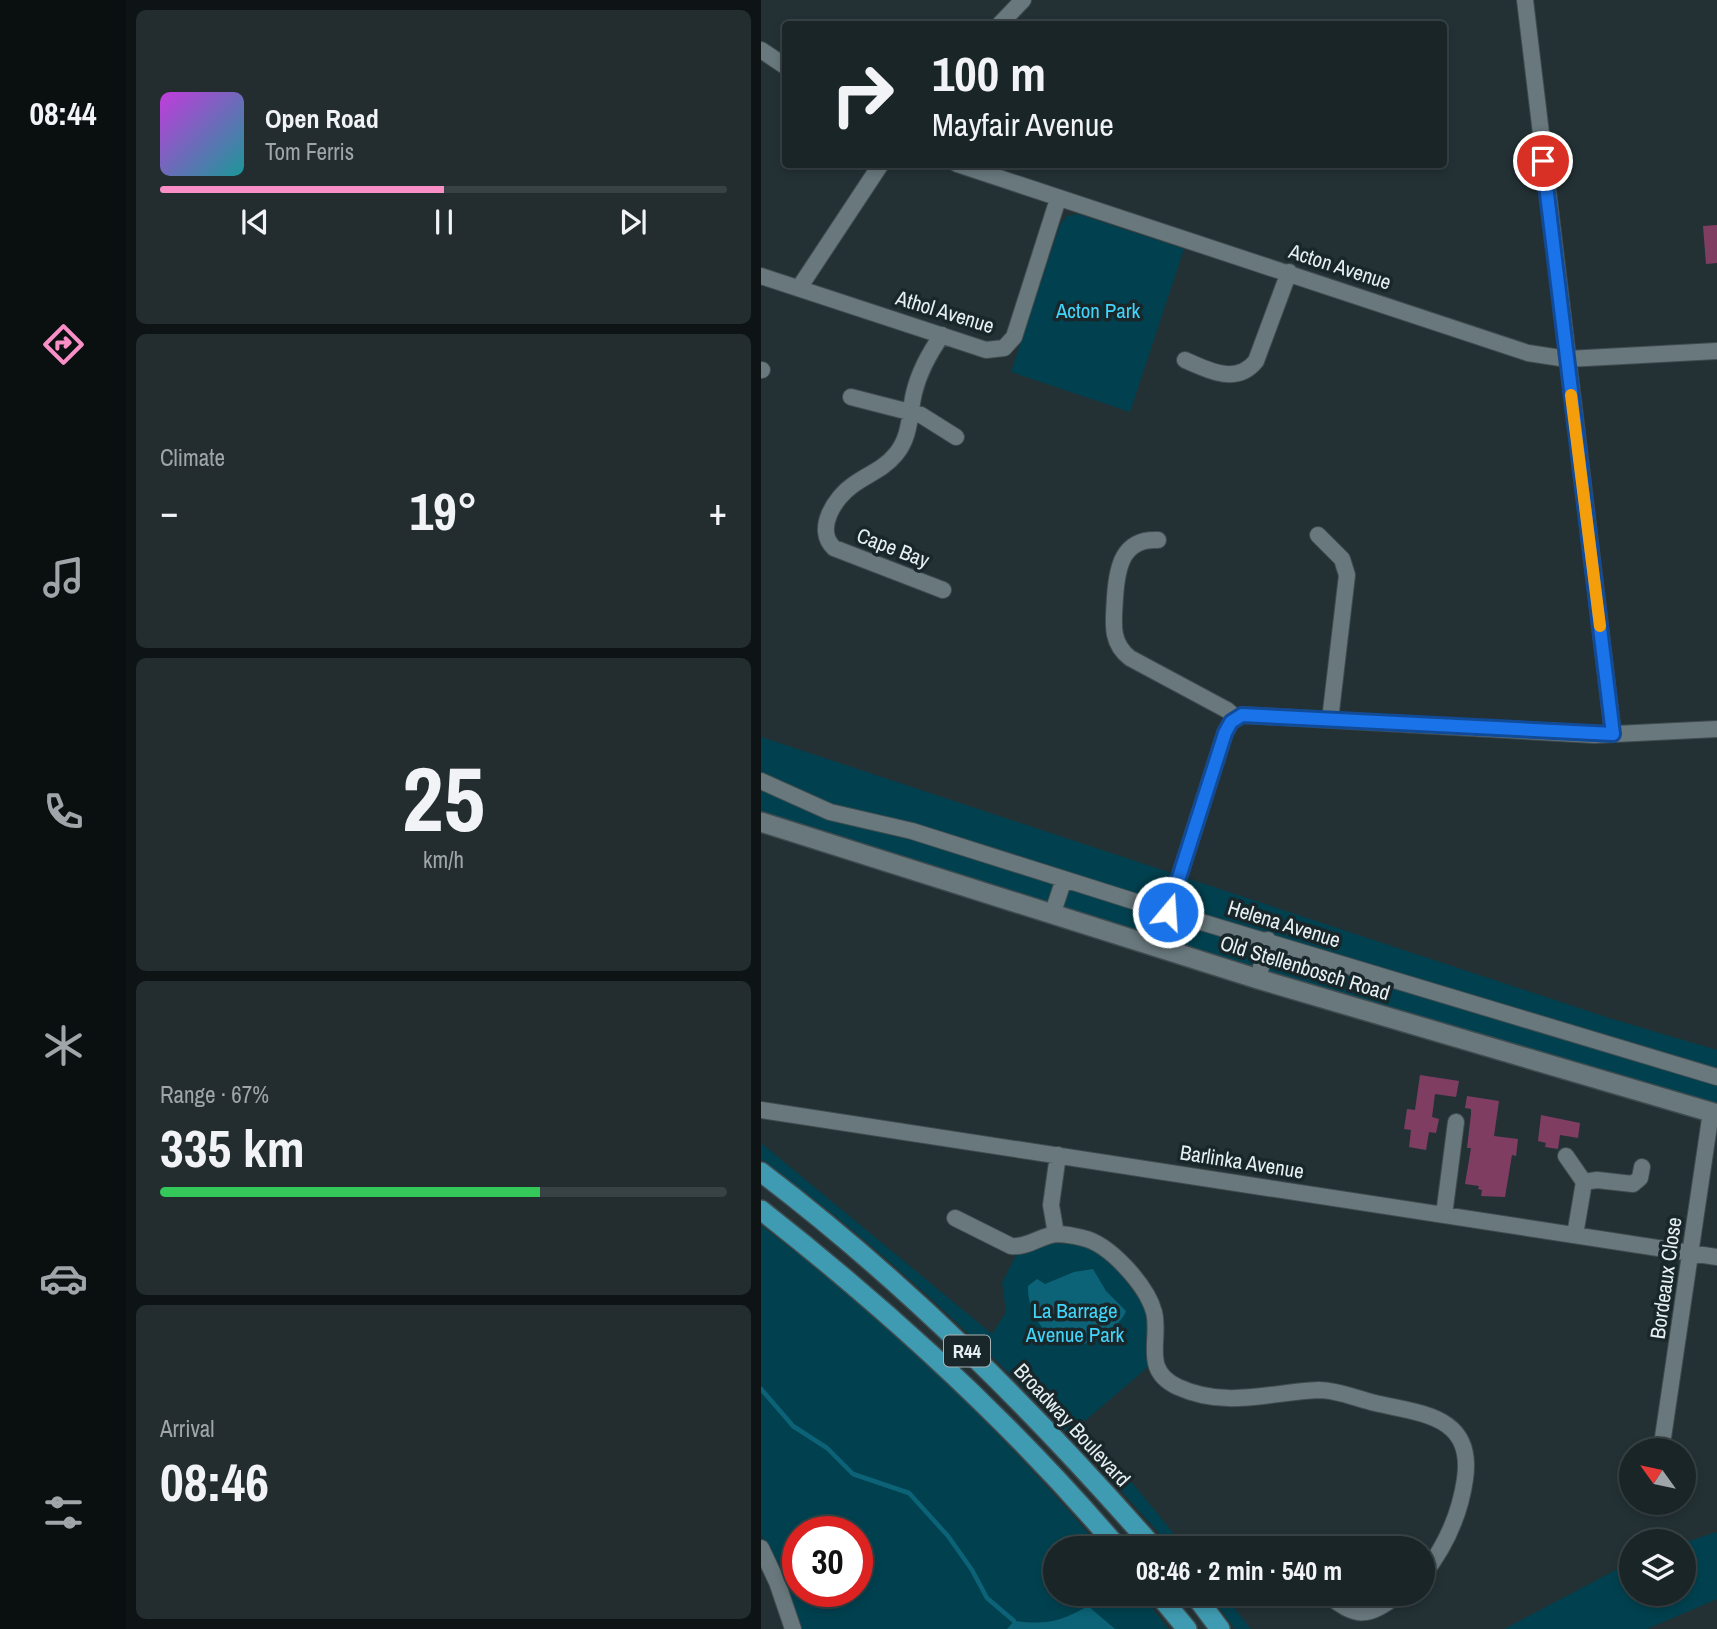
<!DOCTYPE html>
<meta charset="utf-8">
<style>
:root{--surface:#1a2528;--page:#232d30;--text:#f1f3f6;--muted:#9fa5a8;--line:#384245;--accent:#fa8fc7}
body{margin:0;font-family:"Archivo Narrow",sans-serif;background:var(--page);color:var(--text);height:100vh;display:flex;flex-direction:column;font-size:26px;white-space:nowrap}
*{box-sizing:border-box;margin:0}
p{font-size:23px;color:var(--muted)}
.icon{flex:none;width:38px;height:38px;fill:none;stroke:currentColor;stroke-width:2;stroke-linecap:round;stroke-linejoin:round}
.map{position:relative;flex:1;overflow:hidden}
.drawer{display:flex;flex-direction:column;gap:10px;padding:10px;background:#0e1416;width:635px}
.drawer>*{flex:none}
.banner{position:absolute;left:21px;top:21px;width:665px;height:147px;border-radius:7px;box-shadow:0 4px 10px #0003,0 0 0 2px var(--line);background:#1a2528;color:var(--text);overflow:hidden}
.needle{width:46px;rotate:303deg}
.controls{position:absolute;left:858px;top:1438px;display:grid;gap:14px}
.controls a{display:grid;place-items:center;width:77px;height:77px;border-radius:50%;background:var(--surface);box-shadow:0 4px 10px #0003,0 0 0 2px var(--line);font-size:35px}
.speed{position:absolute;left:21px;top:1516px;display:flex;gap:14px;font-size:35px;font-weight:700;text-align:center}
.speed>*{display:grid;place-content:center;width:91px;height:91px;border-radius:50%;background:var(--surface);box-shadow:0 4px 10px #0003,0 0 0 2px var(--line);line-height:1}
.speed .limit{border:10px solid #d22;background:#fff;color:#111}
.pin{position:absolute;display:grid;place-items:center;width:60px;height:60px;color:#fff;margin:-30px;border:4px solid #fff;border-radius:50%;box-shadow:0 2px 7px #0007}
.me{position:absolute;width:77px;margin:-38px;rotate:18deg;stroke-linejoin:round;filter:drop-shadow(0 0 5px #0008)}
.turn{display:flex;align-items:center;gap:24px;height:147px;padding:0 35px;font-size:32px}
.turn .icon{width:91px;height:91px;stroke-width:2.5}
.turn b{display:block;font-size:49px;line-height:60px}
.big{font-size:52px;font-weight:800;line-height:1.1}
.drawer .tile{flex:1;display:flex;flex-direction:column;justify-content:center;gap:10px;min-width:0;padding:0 24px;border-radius:10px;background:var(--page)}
.drawer .dial{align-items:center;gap:0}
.dial b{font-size:91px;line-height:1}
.song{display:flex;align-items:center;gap:21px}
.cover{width:84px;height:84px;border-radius:10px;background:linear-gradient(135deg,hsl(290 70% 55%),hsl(180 70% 35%))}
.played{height:7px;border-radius:4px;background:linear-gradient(90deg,var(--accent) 50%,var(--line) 50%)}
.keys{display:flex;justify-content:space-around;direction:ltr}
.heat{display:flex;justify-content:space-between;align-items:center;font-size:38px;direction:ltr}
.charge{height:10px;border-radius:5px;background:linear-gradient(90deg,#34c759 67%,var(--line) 0)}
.trip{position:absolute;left:282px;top:1536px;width:392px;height:70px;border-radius:35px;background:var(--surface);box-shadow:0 4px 10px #0003,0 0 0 2px var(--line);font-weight:800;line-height:70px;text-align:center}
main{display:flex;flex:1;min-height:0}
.tabs{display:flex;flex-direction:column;width:126px;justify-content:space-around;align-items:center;background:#0a0f10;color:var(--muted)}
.tabs .icon{width:49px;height:49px}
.tabs .selected{color:var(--accent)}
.tabs b{font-size:32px;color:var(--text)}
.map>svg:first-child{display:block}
.green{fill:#01414f;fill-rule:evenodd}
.water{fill:#0c6377}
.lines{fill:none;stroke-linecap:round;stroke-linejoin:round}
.stream{stroke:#0c6377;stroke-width:4.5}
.building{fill:#7f3e61}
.minor-casing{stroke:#404c4f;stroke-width:18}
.tertiary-casing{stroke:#404c4f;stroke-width:22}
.primary-casing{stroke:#404c4f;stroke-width:22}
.minor{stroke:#68787d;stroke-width:16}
.tertiary{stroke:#68787d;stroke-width:19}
.primary{stroke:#3f9bb1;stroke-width:19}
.route-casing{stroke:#114b97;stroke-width:18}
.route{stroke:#1a73e8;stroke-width:12}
.slow{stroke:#f59e0b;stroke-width:12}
.labels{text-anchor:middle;stroke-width:7;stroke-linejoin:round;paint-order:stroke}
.shield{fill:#19272b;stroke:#a8b3b6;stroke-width:2}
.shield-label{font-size:19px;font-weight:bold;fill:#e6eff2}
.street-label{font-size:21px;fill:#e6eff2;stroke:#19272b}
.park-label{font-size:21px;fill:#41d5f9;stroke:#19272b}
</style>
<main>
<nav class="tabs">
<b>08:44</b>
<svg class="icon selected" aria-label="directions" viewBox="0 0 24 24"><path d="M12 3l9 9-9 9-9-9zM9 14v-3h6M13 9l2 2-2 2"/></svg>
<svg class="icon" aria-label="music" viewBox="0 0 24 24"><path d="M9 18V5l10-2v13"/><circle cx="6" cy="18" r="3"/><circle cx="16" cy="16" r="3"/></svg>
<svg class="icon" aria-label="phone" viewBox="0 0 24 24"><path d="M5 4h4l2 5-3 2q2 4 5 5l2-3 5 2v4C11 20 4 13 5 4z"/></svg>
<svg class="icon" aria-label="climate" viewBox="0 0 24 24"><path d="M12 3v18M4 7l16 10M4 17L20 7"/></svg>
<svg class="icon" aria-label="car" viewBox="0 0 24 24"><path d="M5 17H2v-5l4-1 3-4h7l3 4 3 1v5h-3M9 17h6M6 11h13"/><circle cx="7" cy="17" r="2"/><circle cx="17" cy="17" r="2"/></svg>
<svg class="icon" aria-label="filters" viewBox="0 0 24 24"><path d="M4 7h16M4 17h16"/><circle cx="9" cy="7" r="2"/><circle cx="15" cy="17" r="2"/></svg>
</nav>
<section class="drawer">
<div class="tile">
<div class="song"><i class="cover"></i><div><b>Open Road</b><p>Tom Ferris</p></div></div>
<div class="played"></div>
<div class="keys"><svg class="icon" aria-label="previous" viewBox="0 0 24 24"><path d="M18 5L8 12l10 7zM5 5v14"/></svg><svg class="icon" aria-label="pause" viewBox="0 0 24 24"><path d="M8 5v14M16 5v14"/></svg><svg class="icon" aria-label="next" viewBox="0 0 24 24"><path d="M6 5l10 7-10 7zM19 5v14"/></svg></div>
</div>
<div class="tile"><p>Climate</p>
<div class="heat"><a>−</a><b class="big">19°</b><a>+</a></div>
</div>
<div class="tile dial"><b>25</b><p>km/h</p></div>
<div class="tile"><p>Range · 67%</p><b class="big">335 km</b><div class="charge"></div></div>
<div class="tile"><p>Arrival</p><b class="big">08:46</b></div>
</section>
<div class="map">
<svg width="956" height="1629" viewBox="0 0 956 1629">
<rect width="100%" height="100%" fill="#233135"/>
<!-- green -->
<path class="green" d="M317,214L423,249L369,412L250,372L299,225L306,216Z
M0,737L848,1018L956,1050V1108L275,901L0,812Z
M0,1143L231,1334L245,1312L241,1283L255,1255L292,1243L320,1245L337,1253L354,1267L383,1305L388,1318L384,1346L387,1367L319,1425L348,1454L425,1549H412C287,1406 153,1271 0,1159Z
M0,1225C31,1249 62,1273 92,1298C182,1373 264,1460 341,1549H294V1594H380L408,1629H40L10,1548L0,1536ZM37,1531H96V1591H37Z
M956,1532V1599L886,1629H743L870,1562V1594H922V1543Z
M448,1594H462L490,1629H474Z"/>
<!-- water -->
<path class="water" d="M332,1269L345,1291L365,1311C362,1320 354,1325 347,1331C309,1365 266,1329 267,1286L276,1279L284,1284L313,1272Z
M327,1606L354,1629H246L253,1621C285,1625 299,1622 327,1606Z"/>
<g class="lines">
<!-- stream -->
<path class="stream" d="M0,1389L32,1426L66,1448L92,1474L148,1493L187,1536L211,1570L226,1598L253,1621"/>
</g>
<!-- building -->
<path class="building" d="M956,225V263L945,264L942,226Z
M659,1075L698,1081L695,1097L674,1094L671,1117L678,1119L675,1133L668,1132L665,1150L648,1147L650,1130L643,1129L646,1109L654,1110Z
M706,1096L738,1101L733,1136L757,1139L755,1156L751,1155L744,1197L720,1196L721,1190L717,1189L718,1186L704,1184L710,1148H706L710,1114V1109L704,1108Z
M780,1115L819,1123L817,1138L799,1135L797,1149L784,1147L785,1143L777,1141Z"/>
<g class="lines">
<defs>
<path id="minor" d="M764,0L852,734
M239,24L262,0
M0,50L24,66
M196,164L767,353L806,359L956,351
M0,276L225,350L243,348L253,337L297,199
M38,288L120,164
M181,335C169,352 158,372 153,393C148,414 150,436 135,454C123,469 107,474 92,485C74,497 53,530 73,548L182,590
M424,360C448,371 476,385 495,361L528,272
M0,370H1
M90,397L160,415L195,437
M557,535L581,559L586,575L569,720
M397,540C361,538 356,568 354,597C353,620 348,642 369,658L466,710L475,718
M0,781L69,812L151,831L407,912L956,1077
M407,912L464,733L470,722L481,715L834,735L956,729
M291,915L303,879
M497,979L507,940
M0,1110L956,1257
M805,1156L823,1182L814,1235
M823,1182L836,1180L872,1184L879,1178L881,1167
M683,1215L695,1122
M194,1218L250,1246C267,1248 280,1235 296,1234C303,1234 314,1236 322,1238C349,1244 386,1286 393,1312C400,1340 380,1370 417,1387C465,1409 509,1392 558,1390C576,1390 597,1399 614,1403C662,1414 713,1416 704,1479C699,1514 684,1547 662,1575
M295,1234L290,1205L297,1155
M900,1451L950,1112
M0,1548L16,1582L32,1629
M565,1594C597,1619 606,1618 638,1594"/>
<path id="tertiary" d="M0,822L497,979L956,1114"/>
<path id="primary" d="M0,1172C145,1282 274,1412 394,1549
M0,1210C130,1312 251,1423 358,1549
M397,1594L426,1629
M433,1594L459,1629"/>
</defs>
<!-- minor casing -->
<use href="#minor" class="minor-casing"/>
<!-- tertiary casing -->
<use href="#tertiary" class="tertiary-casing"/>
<!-- primary casing -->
<use href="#primary" class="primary-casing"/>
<!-- minor -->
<use href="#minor" class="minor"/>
<!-- tertiary -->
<use href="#tertiary" class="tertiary"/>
<!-- primary -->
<use href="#primary" class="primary"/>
</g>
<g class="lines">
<defs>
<path id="route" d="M407,912L464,733L470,722L481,715L852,734L782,161"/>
</defs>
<!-- route casing -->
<use href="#route" class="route-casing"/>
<!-- route -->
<use href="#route" class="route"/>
<!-- slow -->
<path class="slow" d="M810,395L839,626"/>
</g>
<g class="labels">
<!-- shield labels -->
<rect class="shield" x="183" y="1335.5" width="46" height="31" rx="5"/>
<g class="shield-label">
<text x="206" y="1358">R44</text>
</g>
<!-- street labels -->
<g class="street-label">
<text transform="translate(579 267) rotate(18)" y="7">Acton Avenue</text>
<text transform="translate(184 312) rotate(17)" y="7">Athol Avenue</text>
<text transform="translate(132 548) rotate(21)" y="7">Cape Bay</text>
<text transform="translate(523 924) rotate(17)" y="7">Helena Avenue</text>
<text transform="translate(544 968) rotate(17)" y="7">Old Stellenbosch Road</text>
<text transform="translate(481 1162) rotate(9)" y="7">Barlinka Avenue</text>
<text transform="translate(905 1278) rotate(-82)" y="7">Bordeaux Close</text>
<text transform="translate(311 1425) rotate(47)" y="7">Broadway Boulevard</text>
</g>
<!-- park labels -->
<g class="park-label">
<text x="337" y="318">Acton Park</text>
<text x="314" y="1318">La Barrage<tspan x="314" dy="24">Avenue Park</tspan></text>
</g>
</g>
</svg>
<div class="controls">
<a><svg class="needle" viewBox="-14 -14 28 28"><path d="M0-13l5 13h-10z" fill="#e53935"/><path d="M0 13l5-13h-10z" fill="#9fa5a8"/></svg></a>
<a><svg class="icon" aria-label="layers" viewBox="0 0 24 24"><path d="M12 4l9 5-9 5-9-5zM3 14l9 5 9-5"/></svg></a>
</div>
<div class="speed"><div class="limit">30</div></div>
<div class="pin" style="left:782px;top:161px;background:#d93025"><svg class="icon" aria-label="arrive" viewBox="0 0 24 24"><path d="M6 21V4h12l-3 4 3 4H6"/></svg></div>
<svg class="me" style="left:407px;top:912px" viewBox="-20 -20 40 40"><circle r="17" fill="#1a73e8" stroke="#fff" stroke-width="3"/><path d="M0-11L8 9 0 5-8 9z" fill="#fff"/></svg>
<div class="trip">08:46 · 2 min · 540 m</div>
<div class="banner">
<div class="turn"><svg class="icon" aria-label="right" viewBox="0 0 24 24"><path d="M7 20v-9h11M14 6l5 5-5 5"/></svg><div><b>100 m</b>Mayfair Avenue</div></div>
</div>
</div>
</main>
